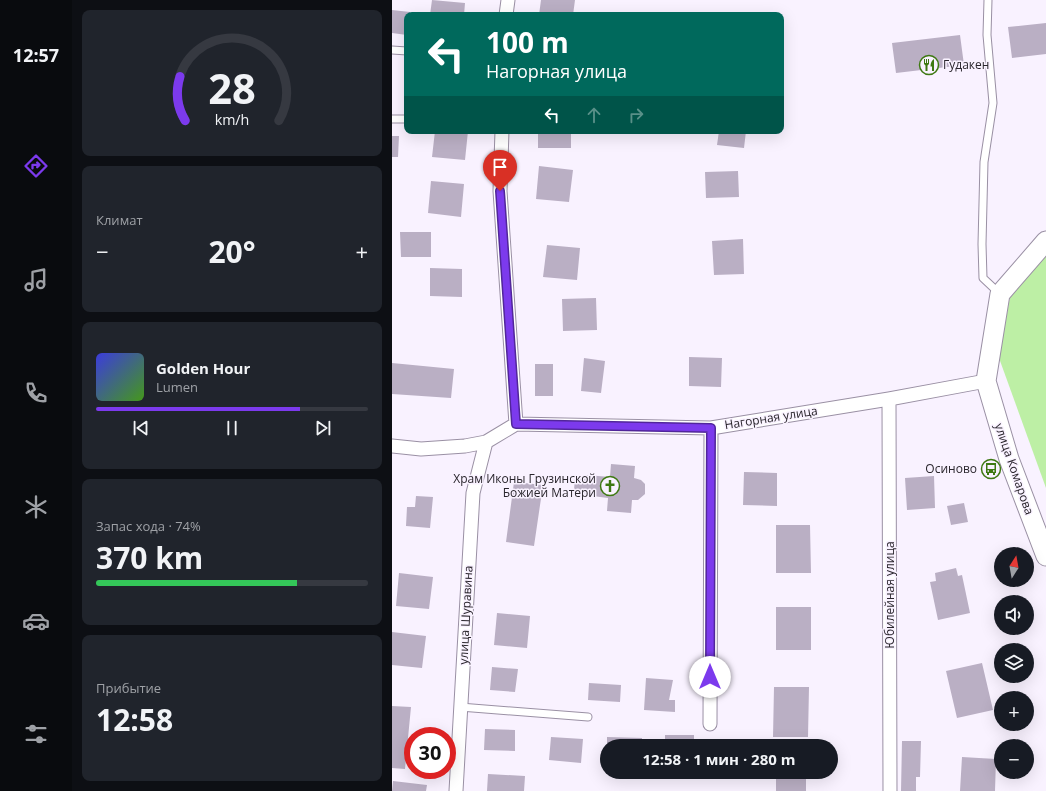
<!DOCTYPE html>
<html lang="ru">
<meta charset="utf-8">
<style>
:root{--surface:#171b24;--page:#20242c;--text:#f1f3f6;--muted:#9ea1a6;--line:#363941;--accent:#7c3aed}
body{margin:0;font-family:"Open Sans",sans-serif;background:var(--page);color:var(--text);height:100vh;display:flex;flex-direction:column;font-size:15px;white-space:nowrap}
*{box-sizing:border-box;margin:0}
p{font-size:13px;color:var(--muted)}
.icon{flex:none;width:22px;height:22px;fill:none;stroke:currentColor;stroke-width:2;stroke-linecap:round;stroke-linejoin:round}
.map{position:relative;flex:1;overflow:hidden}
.sheet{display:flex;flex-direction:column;gap:10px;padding:10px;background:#0d0f14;width:320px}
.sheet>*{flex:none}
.banner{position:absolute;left:12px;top:12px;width:380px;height:122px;border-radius:8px;box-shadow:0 4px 16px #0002;background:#00695c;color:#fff;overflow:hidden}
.needle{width:26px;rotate:11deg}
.buttons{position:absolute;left:602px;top:547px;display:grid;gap:8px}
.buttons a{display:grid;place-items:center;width:40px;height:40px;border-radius:50%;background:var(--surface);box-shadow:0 4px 16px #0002;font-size:20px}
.speed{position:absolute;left:12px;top:727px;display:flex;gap:8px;font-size:20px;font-weight:700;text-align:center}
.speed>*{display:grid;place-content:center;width:52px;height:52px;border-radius:50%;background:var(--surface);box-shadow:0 4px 16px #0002;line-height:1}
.speed .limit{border:6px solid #d22;background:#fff;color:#111}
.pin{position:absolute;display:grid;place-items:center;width:34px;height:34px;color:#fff;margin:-41px -17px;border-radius:50% 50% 50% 0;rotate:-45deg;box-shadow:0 0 4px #0007}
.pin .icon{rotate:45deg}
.me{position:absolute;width:44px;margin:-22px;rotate:0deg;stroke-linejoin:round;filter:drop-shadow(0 0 3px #0008)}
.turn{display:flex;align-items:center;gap:14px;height:84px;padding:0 16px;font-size:18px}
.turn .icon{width:52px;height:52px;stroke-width:2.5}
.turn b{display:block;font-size:28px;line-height:34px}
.lanes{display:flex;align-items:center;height:38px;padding:0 16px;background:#0003;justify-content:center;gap:20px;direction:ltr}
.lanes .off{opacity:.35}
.big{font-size:30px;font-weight:700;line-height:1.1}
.sheet .widget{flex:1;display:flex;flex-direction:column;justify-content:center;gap:6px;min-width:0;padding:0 14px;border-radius:8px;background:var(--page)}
.sheet .dial{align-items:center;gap:0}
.dial svg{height:104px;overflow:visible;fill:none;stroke:var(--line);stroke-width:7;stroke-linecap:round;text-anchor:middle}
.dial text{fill:var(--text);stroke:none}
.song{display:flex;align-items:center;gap:12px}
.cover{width:48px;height:48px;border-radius:6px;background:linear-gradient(135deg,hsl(240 70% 55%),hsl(100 70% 35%))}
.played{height:4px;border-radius:2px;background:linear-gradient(90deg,var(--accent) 75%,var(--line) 75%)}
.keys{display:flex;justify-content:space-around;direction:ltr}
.heat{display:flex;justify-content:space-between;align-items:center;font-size:22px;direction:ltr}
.charge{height:6px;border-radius:3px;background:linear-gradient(90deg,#34c759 74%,var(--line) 0)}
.trip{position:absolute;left:208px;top:739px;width:238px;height:40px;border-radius:20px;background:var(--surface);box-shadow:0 4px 16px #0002;font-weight:700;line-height:40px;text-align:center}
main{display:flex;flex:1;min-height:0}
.menu{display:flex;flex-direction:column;width:72px;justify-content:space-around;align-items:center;background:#090b0e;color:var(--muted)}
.menu .icon{width:28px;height:28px}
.menu .current{color:var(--accent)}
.menu b{font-size:18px;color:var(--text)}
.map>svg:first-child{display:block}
.green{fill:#bdefa5}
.building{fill:#baafc4}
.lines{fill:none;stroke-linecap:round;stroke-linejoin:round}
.lane-casing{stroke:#9a90a4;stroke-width:9}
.street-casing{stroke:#9a90a4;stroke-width:15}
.secondary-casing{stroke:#9a90a4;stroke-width:21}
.lane{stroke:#fff;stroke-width:7}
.street{stroke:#fff;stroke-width:13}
.secondary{stroke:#fff;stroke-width:19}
.route-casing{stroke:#51269a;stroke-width:10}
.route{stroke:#7c3aed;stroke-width:7}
.labels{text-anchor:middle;stroke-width:3;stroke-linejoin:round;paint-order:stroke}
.poi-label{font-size:12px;fill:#29252c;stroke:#f9f2ff;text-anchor:end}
.street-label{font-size:12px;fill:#29252c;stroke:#f9f2ff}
</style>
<main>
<nav class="menu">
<b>12:57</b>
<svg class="icon current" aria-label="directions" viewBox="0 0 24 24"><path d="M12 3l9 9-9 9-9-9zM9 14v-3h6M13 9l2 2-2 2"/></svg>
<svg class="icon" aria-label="music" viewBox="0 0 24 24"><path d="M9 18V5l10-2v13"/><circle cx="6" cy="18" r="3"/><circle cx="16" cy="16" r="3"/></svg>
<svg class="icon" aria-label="phone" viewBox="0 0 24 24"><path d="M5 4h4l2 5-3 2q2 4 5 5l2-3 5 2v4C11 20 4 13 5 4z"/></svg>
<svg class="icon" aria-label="climate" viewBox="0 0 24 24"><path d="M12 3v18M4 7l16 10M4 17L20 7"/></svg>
<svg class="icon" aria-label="car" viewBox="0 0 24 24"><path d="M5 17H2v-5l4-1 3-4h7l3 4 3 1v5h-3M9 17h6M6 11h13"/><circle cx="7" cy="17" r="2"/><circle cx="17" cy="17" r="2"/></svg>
<svg class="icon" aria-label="filters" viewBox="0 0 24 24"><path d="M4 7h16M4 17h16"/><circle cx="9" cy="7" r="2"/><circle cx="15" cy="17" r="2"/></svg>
</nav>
<section class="sheet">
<div class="widget dial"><svg viewBox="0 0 100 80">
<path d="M14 69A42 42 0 1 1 86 69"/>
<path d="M14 69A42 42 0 0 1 10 35" stroke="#7c3aed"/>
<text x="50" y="56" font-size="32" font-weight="700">28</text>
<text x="50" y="72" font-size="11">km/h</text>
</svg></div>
<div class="widget"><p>Климат</p>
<div class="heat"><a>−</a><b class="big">20°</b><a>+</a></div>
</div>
<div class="widget">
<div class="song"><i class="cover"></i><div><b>Golden Hour</b><p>Lumen</p></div></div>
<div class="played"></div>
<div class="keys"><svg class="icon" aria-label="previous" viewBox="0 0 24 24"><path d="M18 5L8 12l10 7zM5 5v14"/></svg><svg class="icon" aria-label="pause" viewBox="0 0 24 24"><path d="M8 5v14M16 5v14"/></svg><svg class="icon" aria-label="next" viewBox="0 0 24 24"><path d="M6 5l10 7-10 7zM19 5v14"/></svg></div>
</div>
<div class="widget"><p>Запас хода · 74%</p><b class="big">370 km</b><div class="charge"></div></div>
<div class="widget"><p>Прибытие</p><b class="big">12:58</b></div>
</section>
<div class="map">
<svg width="654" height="791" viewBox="0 0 654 791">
<rect width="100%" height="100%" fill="#f9f2ff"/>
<!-- green -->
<path class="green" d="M654,253V488L607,358L618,297Z"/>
<!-- building -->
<path class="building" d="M40,0L73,3L72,15H38Z
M149,0H183L181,15H147Z
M0,10L18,12V15H15V35L0,33Z
M654,23V54L620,58L616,27Z
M568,35L572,65L504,73L500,43Z
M43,131H76L73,160L40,157Z
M146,131H179V148H146Z
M327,131H354L352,148L325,145Z
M0,136H7L6,157H0Z
M147,166L181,170L177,202L144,199Z
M346,171L347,197L314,198L313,172Z
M39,181L72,184L69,217L36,213Z
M8,232H39V257H9Z
M351,239L352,274L322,275L320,241Z
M155,245L188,248L185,280L151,277Z
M38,268L70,269V297L38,296Z
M204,298L205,330L171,331L170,299Z
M297,357L330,358L329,387L297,386Z
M192,358L213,361L209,393L189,391Z
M0,363L62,369L59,398L0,394Z
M143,364H161V396H143Z
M219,464L243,466L242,478L249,480L253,484V494L246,500H240L239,513L215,511L216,498L193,495L192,491L182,490L183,478L194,479V475L218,477Z
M352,472L385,473V506L351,505Z
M542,476L543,508L515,510L513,478Z
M122,482L151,485L142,546L114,542Z
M24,496L41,497L38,528L14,526L15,507H23Z
M572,503L576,522L559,525L555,506Z
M384,525H418L419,573H384Z
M564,568L566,576L570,575L578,613L546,620L538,582L544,581L543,573Z
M7,573L41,577L37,609L4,606Z
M384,607H419V650H384Z
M105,613L138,616L135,648L102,645Z
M0,632L34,636L30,668L0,665Z
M590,663L601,710L565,718L554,671Z
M100,667L126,669L123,692L98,690Z
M254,678L281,680L277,700H283V712L252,710Z
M197,683L229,685L228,702L196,700Z
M382,687H417L416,737H381Z
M0,706L19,707L13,769L0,768Z
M93,729L123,730V751L92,750Z
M273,735H302V746H273Z
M159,737L191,739L189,763L157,760Z
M215,737L250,738V746H215Z
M510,741H529L528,777H524V791H509Z
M570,757L604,759L603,791H568Z
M96,774L133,776L132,791H95Z
M384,778L414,779V791H384Z
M1,781L35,785L34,791H0Z"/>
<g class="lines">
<defs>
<path id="lane" d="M596,0L595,35L601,103L592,162L590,244L591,278L608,294
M0,50L15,51
M0,119H15
M68,707L196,717"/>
<path id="street" d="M114,15L116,0
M110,131L108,191L124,424
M497,399L498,791
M0,446L29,449L73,446L94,442L124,424L319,428L497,399L594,381
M318,724L319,428
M64,791L81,493L94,442"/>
<path id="secondary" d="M654,241L608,294L594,381L617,459L654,556"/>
</defs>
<!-- lane casing -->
<use href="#lane" class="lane-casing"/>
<!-- street casing -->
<use href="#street" class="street-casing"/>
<!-- secondary casing -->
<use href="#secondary" class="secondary-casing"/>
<!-- lane -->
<use href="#lane" class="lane"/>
<!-- street -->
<use href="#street" class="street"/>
<!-- secondary -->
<use href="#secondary" class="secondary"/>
</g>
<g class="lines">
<defs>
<path id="route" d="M108,191L124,424L319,428L318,677"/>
</defs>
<!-- route casing -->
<use href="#route" class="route-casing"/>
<!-- route -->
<use href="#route" class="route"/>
</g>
<!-- icons -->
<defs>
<symbol id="restaurant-ring" viewBox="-11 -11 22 22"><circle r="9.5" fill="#f9f2ff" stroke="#3e7912" stroke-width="1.5"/><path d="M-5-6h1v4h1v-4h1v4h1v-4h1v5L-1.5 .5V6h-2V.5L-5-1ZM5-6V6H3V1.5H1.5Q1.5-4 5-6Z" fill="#3e7912"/></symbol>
<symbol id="bus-ring" viewBox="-11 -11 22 22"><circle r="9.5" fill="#f9f2ff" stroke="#3e7912" stroke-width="1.5"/><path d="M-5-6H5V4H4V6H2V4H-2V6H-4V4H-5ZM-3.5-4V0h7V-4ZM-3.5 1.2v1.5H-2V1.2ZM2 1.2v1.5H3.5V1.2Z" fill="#3e7912"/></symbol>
<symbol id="church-ring" viewBox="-11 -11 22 22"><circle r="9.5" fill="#f9f2ff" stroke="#3e7912" stroke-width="1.5"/><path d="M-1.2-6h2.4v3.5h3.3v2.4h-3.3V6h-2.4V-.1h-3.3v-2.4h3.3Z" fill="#3e7912"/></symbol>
</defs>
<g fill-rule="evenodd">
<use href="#restaurant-ring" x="526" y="54" width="22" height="22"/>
<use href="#bus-ring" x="588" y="458" width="22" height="22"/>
<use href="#church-ring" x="207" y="475" width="22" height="22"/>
</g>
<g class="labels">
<!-- poi labels -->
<g class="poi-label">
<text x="551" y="69" text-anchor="start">Гудакен</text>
<text x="585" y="473">Осиново</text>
<text x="204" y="483">Храм Иконы Грузинской<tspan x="204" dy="14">Божией Матери</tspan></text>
</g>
<!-- street labels -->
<g class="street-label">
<text transform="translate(379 418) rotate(-9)" y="4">Нагорная улица</text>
<text transform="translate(622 469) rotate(71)" y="4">улица Комарова</text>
<text transform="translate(498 595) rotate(-90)" y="4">Юбилейная улица</text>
<text transform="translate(74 615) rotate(-87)" y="4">улица Шуравина</text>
</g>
</g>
</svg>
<div class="buttons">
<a><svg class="needle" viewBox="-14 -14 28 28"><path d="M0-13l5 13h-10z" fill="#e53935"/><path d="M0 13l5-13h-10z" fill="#9ea1a6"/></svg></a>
<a><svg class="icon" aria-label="sound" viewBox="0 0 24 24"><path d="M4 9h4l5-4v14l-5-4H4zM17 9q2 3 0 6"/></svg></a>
<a><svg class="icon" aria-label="layers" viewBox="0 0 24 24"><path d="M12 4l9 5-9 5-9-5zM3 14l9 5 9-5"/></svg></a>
<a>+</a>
<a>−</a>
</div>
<div class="speed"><div class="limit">30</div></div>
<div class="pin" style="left:108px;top:191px;background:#d93025"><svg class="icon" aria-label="arrive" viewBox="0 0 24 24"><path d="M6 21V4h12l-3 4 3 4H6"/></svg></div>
<svg class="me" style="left:318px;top:677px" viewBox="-20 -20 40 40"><circle r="19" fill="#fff"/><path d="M0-13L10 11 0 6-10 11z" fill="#7c3aed"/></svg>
<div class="trip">12:58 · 1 мин · 280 m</div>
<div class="banner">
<div class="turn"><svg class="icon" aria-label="left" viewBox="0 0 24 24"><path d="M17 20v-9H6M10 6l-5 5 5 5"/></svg><div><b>100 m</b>Нагорная улица</div></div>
<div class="lanes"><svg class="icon" aria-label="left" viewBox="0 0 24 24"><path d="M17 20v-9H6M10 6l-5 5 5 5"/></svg><svg class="icon off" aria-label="ahead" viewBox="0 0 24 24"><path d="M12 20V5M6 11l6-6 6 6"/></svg><svg class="icon off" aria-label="right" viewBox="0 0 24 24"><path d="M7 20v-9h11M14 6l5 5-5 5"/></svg></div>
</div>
</div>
</main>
